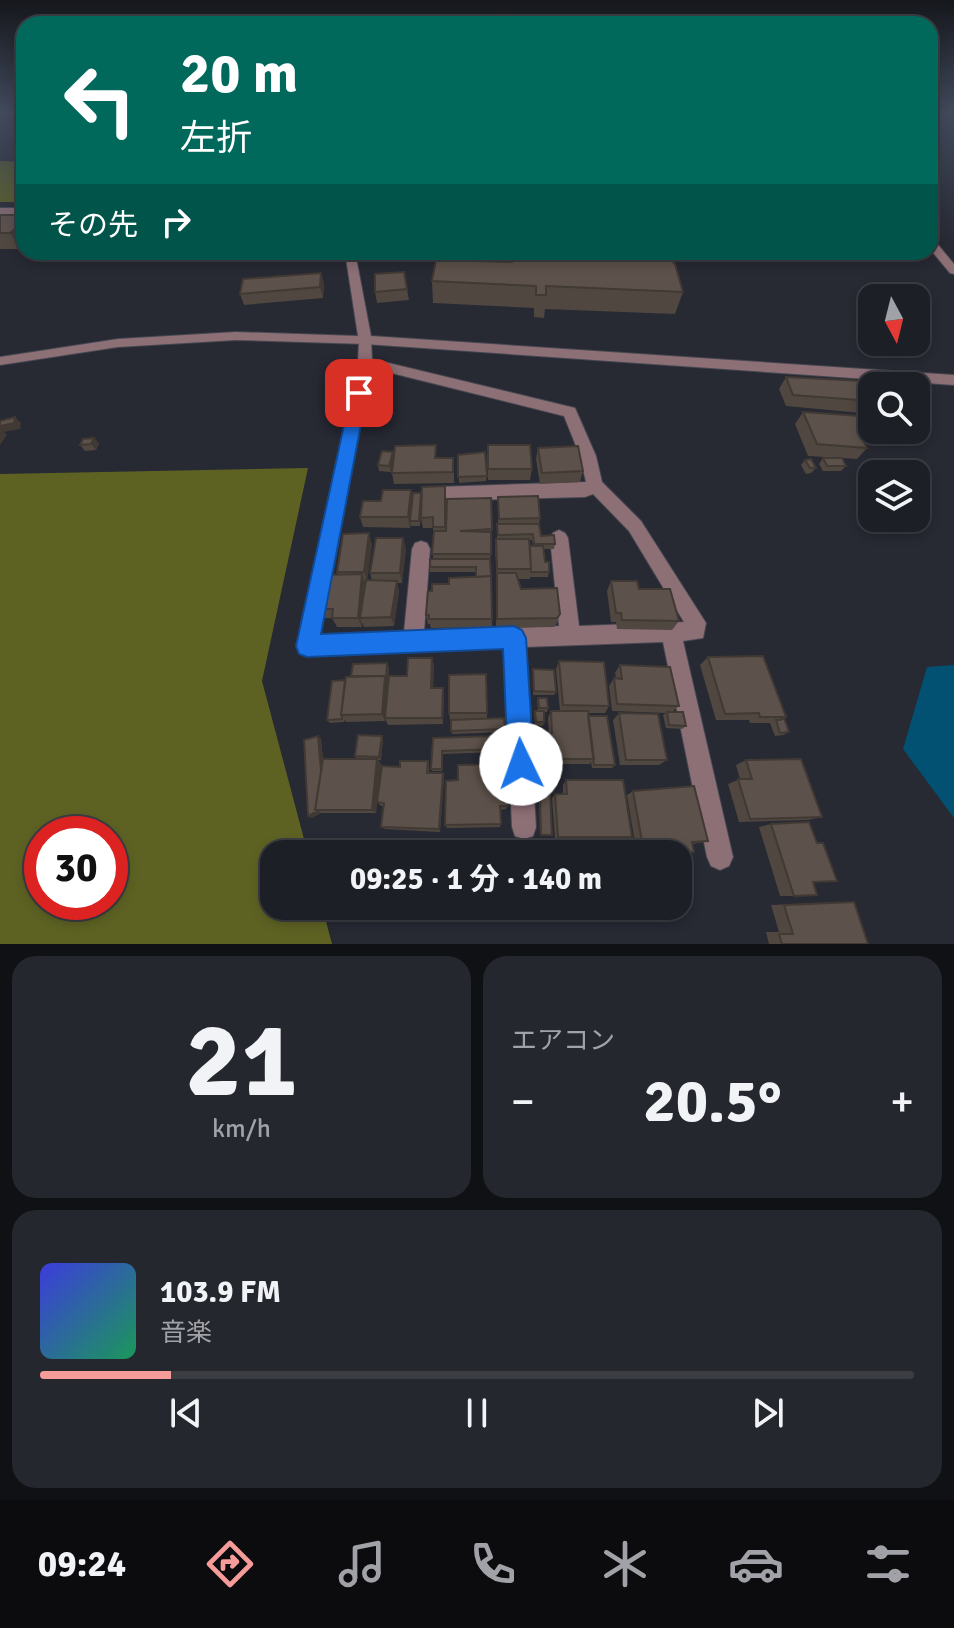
<!DOCTYPE html>
<html lang="ja">
<meta charset="utf-8">
<style>
:root{--surface:#1d1f26;--page:#25272e;--text:#f1f3f6;--muted:#a0a2a7;--line:#3b3d43;--accent:#f59b99}
body{margin:0;font-family:Signika,"Noto Sans JP",sans-serif;background:var(--page);color:var(--text);height:100vh;display:flex;flex-direction:column;font-size:30px;white-space:nowrap}
*{box-sizing:border-box;margin:0}
p{font-size:26px;color:var(--muted)}
.icon{flex:none;width:44px;height:44px;fill:none;stroke:currentColor;stroke-width:2;stroke-linecap:round;stroke-linejoin:round}
.map{position:relative;height:944px;overflow:hidden}
.drawer{display:flex;flex-direction:column;gap:12px;padding:12px;background:#101115;flex:1}
.drawer>*{flex:none}
.top-card{position:absolute;left:16px;top:16px;width:922px;height:244px;border-radius:24px;box-shadow:0 4px 12px #0003,0 0 0 2px var(--line);background:#00695c;color:#fff;overflow:hidden}
.needle{width:52px;rotate:173deg}
.buttons{position:absolute;left:858px;top:284px;display:grid;gap:16px}
.buttons a{display:grid;place-items:center;width:72px;height:72px;border-radius:16px;background:var(--surface);box-shadow:0 4px 12px #0003,0 0 0 2px var(--line);font-size:40px}
.speed{position:absolute;left:24px;top:816px;display:flex;gap:16px;font-size:40px;font-weight:700;text-align:center}
.speed>*{display:grid;place-content:center;width:104px;height:104px;border-radius:50%;background:var(--surface);box-shadow:0 4px 12px #0003,0 0 0 2px var(--line);line-height:1}
.speed .limit{border:12px solid #d22;background:#fff;color:#111}
.pin{position:absolute;display:grid;place-items:center;width:68px;height:68px;color:#fff;margin:-34px;border-radius:16px;box-shadow:0 4px 12px #0006}
.me{position:absolute;width:88px;margin:-44px;rotate:357deg;stroke-linejoin:round;filter:drop-shadow(0 0 6px #0008)}
.turn{display:flex;align-items:center;gap:28px;height:168px;padding:0 32px;font-size:36px}
.turn .icon{width:104px;height:104px;stroke-width:2.5}
.turn b{display:block;font-size:56px;line-height:68px}
.then{display:flex;align-items:center;height:76px;padding:0 32px;background:#0003;gap:16px;font-size:30px}
.big{font-size:60px;font-weight:700;line-height:1.1}
.drawer .tile{flex:1;display:flex;flex-direction:column;justify-content:center;gap:12px;min-width:0;padding:0 28px;border-radius:24px;background:var(--page)}
.drawer .dial{align-items:center;gap:0}
.dial b{font-size:104px;line-height:1}
.song{display:flex;align-items:center;gap:24px}
.cover{width:96px;height:96px;border-radius:12px;background:linear-gradient(135deg,hsl(240 70% 55%),hsl(150 70% 35%))}
.played{height:8px;border-radius:4px;background:linear-gradient(90deg,var(--accent) 15%,var(--line) 15%)}
.keys{display:flex;justify-content:space-around;direction:ltr}
.heat{display:flex;justify-content:space-between;align-items:center;font-size:44px;direction:ltr}
.drawer .tiles{flex:1;display:grid;gap:12px;grid-template-columns:1fr 1fr}
.tile:last-child{grid-column:span 2}
.trip{position:absolute;left:260px;top:840px;width:432px;height:80px;border-radius:24px;background:var(--surface);box-shadow:0 4px 12px #0003,0 0 0 2px var(--line);font-weight:700;line-height:80px;text-align:center}
.menu{display:flex;height:128px;justify-content:space-around;align-items:center;background:#0c0c0f;color:var(--muted)}
.menu .icon{width:56px;height:56px}
.menu .on{color:var(--accent)}
.menu b{font-size:36px;color:var(--text)}
.map>svg:first-child{display:block}
.forest{fill:#5d6223;fill-rule:evenodd}
.water{fill:#025172}
.lines{fill:none;stroke-linecap:round;stroke-linejoin:round}
.minor-casing{stroke:#454750;stroke-width:2}
.tertiary-casing{stroke:#454750;stroke-width:2}
.minor{fill:#8d6f76;fill-rule:evenodd}
.tertiary{fill:#8d6f76;fill-rule:evenodd}
.wall{fill:#504740;fill-rule:evenodd}
.shaded-wall{fill:#413934}
.building{fill:#5d524b;stroke:#413934;stroke-width:2}
.route{fill:#1a73e8;stroke:#114b97;stroke-width:2}
</style>
<div class="map">
<svg width="954" height="944" viewBox="0 0 954 944">
<rect width="100%" height="100%" fill="#272933"/>
<!-- forest -->
<path class="forest" d="M0,161L24,162V202H0Z
M308,468L262,681L308,854H274V906H322L332,944H0V474ZM42,834H110V902H42Z"/>
<!-- water -->
<path class="water" d="M954,665V818L903,749L927,667Z"/>
<g class="lines">
<defs>
<path id="minor" d="M930,239L934,240L954,264V274L950,273L930,249Z
M365,336L371,340L372,359L575,408L596,456L602,482L641,521L706,623L703,638L683,641L733,857L729,866L720,870L711,866L707,857L663,642L525,647L536,827L533,836L524,839L515,836L512,827L504,648L307,656L300,653L297,646L358,362L359,340ZM371,368L564,416L580,456L586,482L435,487L429,489L427,494L429,499L435,501L585,497L593,494L629,531L684,622L579,626L568,538L565,533L559,530L553,533L550,538L559,626L424,632L430,549L427,543L421,541L415,543L412,549L404,632L319,635Z"/>
<path id="tertiary" d="M0,208H24V214H0Z
M345,252H355L371,336L954,375V385L365,344L236,340L118,347L0,365V357L118,339L236,332L358,336Z"/>
</defs>
<!-- minor casing -->
<use href="#minor" class="minor-casing"/>
<!-- tertiary casing -->
<use href="#tertiary" class="tertiary-casing"/>
<!-- minor -->
<use href="#minor" class="minor"/>
<!-- tertiary -->
<use href="#tertiary" class="tertiary"/>
</g>
<!-- wall -->
<path class="wall" d="M0,215H24V247L22,249H0Z
M321,273L324,284L323,298L244,305L240,294Z
M432,281L683,292L675,314L545,309L544,318L534,317V308L433,303Z
M407,289L409,300L377,303L375,292Z
M786,377L872,386V414L786,406L779,389Z
M803,412L867,430L862,437L867,448L857,459L842,458L846,466L841,471H823L819,464L823,458H842L808,456L795,424Z
M99,443L96,450L85,451L80,445Z
M488,445L532,469L530,480H488Z
M538,448L583,471L580,482L540,484L536,459Z
M394,455L437,458L454,469V483L394,484L392,473L393,461L391,472L379,471L378,465Z
M458,455L487,476L486,481L459,483Z
M805,460L816,468L811,473L806,474L801,465Z
M445,486L446,531L492,529L490,564L492,627L431,628L430,624H428L426,615L432,591L449,584L476,577V572H430V567L433,559V528H423L421,518L422,505L420,526H411V523L410,528L363,527L360,517L381,501L412,497L421,493Z
M498,497L540,518L539,524L541,536L555,544L554,549H543L545,562L549,572L548,577H530V579H518L521,589L560,614L557,623L554,627L496,628L497,579L495,549L496,539H497V524H498ZM529,540H532L533,546H530Z
M372,544L367,580H372L370,573L406,548L402,583H397L399,591L394,626L364,627L362,623V627H337L332,618H324L319,609L338,575L337,572Z
M611,581L639,589L679,621L672,630L617,629L616,622H611L607,591Z
M708,657L784,718L789,732L783,735L775,736L770,723H750L749,720H716L700,665Z
M432,658L434,666L433,688L444,695L443,724L388,725L385,719V721L346,722L345,720L344,722L330,723L327,720L345,680L351,676L389,667L388,683L407,676Z
M559,661L609,706L605,713H588V716L615,765L612,768H592L591,762L590,764H542L541,740L543,734H549L548,718L551,711H560L556,669Z
M620,665L679,706L672,712L686,726L682,729L666,728L663,715L666,713L612,711L609,686L614,678H616L615,673Z
M533,669L556,692L554,695H533Z
M538,698L548,708L547,712H544V722L543,726H535L534,714L535,711H538L537,702Z
M449,713H487V719L505,729V732L452,734L451,720L472,719H450Z
M619,713L667,760L659,765H620L613,720Z
M318,736L321,739L323,759H357L355,756L383,739L381,760H378L381,764L376,813H321L311,818Z
M433,738L499,749L498,752L443,754L442,771H432Z
M746,760L822,817L808,820L739,822L728,784L740,779L736,765Z
M428,761L429,766V773H443L444,778L440,832L385,829L381,827L384,806H381L377,802L400,767Z
M566,780L632,837L625,839H555L552,798L555,794H563V785Z
M446,781L508,806L506,809L500,810V827L447,828L445,825Z
M633,791L708,841L693,844L694,852L685,854H660L659,849H636L627,795Z
M540,795L552,835L550,836H540L539,797Z
M771,824L813,882L794,896H780L759,827Z
M837,902H854L868,944H769L766,932H779L771,905Z"/>
<!-- shaded-wall -->
<path class="shaded-wall" d="M17,227L24,236V247L22,249L10,233Z
M321,273L324,284L323,298L320,287Z
M15,417L21,423L20,429L4,432L7,435L0,445V426Z
M94,438L99,443L96,450L91,444Z
M393,452L394,458L391,472L389,466Z
M411,490L413,501L410,528L408,517Z
M369,533L372,544L367,581L364,572Z
M403,538L406,548L402,583L400,573Z
M362,574L366,584L360,618L362,623V627L358,618Z
M397,581L399,591L394,626L391,617Z
M432,658L434,666L433,695L431,688Z
M387,663L389,667L388,683L385,721L382,714Z
M443,688L444,695L443,724L442,718Z
M318,736L321,739L325,788L318,810Z
M382,736L383,739L381,760L379,757Z
M377,759L381,764L376,813L372,810Z
M443,773L444,778L440,832L439,829Z
M318,811L321,813L311,818L308,816Z"/>
<!-- building -->
<path class="building" d="M0,215H24V227H17L10,233H0Z
M551,252H664L675,264L683,292L546,286V295H536V286L432,281L436,260L512,262L514,253L551,254Z
M404,272L407,289L375,292V274Z
M321,273L320,287L240,294L243,279Z
M786,377L880,382L882,386H872V401L793,395Z
M803,412L860,416L867,430L858,429L867,448L817,444Z
M15,417L14,423L0,426V421Z
M94,438L91,444L80,445L83,439Z
M436,445L435,458H453V472L392,473L395,446Z
M488,445H530L532,469H488Z
M578,446L583,471L542,473L538,448Z
M382,451L393,452L389,466L378,465Z
M485,452L487,476L458,477V455Z
M823,458H842L846,466H827Z
M811,459L816,468H810L805,460Z
M445,486V527H433V517L421,518L422,487Z
M383,490H411L408,517H360L363,501H381Z
M413,493H421L419,521H410Z
M538,496L540,518L499,519L498,497Z
M491,498L492,529L460,531L491,532V554H432L434,531H446L447,499Z
M497,524H539L541,536L554,535L555,544H534L533,534L498,535Z
M369,533L364,572H337L343,534Z
M376,538H403L400,573H370Z
M496,539H529L531,569H497Z
M530,546H543L545,562H549V572H531Z
M430,559H490L491,576L476,577V567H430Z
M497,573H516L521,589L557,588L560,614L557,618L497,619Z
M362,574L358,618H332L333,609H319L324,575Z
M491,576L492,619H429V615H426L428,591H432V584H449V578Z
M366,580L397,581L391,617L360,618Z
M611,581H637L639,589H670L679,621L622,620L621,613H616Z
M763,656L786,717H760L759,713L725,714L708,657Z
M408,658H432L431,688H443L442,718H385L389,676H407Z
M559,661L604,662L609,706L563,705Z
M387,663L386,678L385,676H351L353,664Z
M620,665L670,667L679,706L617,704L614,678L622,679Z
M533,669L554,670L556,692L534,691Z
M486,674L487,713H449V675Z
M385,676L382,714L341,715L346,677Z
M345,680L341,715H342V719L327,720L332,681Z
M538,698H547L548,708H539Z
M535,711H544V722H536Z
M551,711H588L594,759H545L543,734L552,733Z
M667,712H683L686,726L669,725Z
M619,713L658,714L667,760H626Z
M588,716H607L615,765H594Z
M504,718L505,729L451,731V720Z
M784,718L789,732L780,733L776,720H780Z
M358,735L382,736L379,757L355,756Z
M318,736L321,771L315,810L318,811L308,816L304,740Z
M498,736L499,749L442,751V769H431L433,738Z
M323,759H377L372,810H315Z
M801,759L822,817L750,819L738,779H752L746,760Z
M400,761H428L427,773H443L439,829L381,827L384,803L377,802L382,766L400,767Z
M506,764L508,806H500L501,824L445,825L446,781L458,780V765Z
M566,780H623L632,837H558L555,794H567Z
M694,786L708,841L692,842L694,852L668,853L667,847H643L633,791Z
M540,795H550L552,835H541Z
M809,822L817,843H823L837,881L813,882L817,895L794,896L771,824Z
M854,902L868,944H782L779,934H793L784,905Z"/>
<!-- sky -->
<linearGradient id="sky" x2="0" y2="1"><stop stop-color="#15171c"/><stop offset="0.46" stop-color="#41495b"/><stop offset="1" stop-color="#41495b" stop-opacity="0"/></linearGradient>
<rect width="954" height="245" fill="url(#sky)"/>
<!-- route -->
<path class="route" d="M359,388L367,393L321,634L514,626L522,630L526,638L534,764L530,773L521,777L511,773L508,764L503,649L307,657L299,654L296,646L351,393Z"/>
</svg>
<div class="buttons">
<a><svg class="needle" viewBox="-14 -14 28 28"><path d="M0-13l5 13h-10z" fill="#e53935"/><path d="M0 13l5-13h-10z" fill="#a0a2a7"/></svg></a>
<a><svg class="icon" aria-label="search" viewBox="0 0 24 24"><circle cx="10" cy="10" r="6"/><path d="M15 15l6 6"/></svg></a>
<a><svg class="icon" aria-label="layers" viewBox="0 0 24 24"><path d="M12 4l9 5-9 5-9-5zM3 14l9 5 9-5"/></svg></a>
</div>
<div class="speed"><div class="limit">30</div></div>
<div class="pin" style="left:359px;top:393px;background:#d93025"><svg class="icon" aria-label="arrive" viewBox="0 0 24 24"><path d="M6 21V4h12l-3 4 3 4H6"/></svg></div>
<svg class="me" style="left:521px;top:764px" viewBox="-20 -20 40 40"><circle r="19" fill="#fff"/><path d="M0-13L10 11 0 6-10 11z" fill="#1a73e8"/></svg>
<div class="trip">09:25 · 1 分 · 140 m</div>
<div class="top-card">
<div class="turn"><svg class="icon" aria-label="left" viewBox="0 0 24 24"><path d="M17 20v-9H6M10 6l-5 5 5 5"/></svg><div><b>20 m</b>左折</div></div>
<div class="then">その先<svg class="icon" aria-label="right" viewBox="0 0 24 24"><path d="M7 20v-9h11M14 6l5 5-5 5"/></svg></div>
</div>
</div>
<section class="drawer">
<div class="tiles">
<div class="tile dial"><b>21</b><p>km/h</p></div>
<div class="tile"><p>エアコン</p>
<div class="heat"><a>−</a><b class="big">20.5°</b><a>+</a></div>
</div>
<div class="tile">
<div class="song"><i class="cover"></i><div><b>103.9 FM</b><p>音楽</p></div></div>
<div class="played"></div>
<div class="keys"><svg class="icon" aria-label="previous" viewBox="0 0 24 24"><path d="M18 5L8 12l10 7zM5 5v14"/></svg><svg class="icon" aria-label="pause" viewBox="0 0 24 24"><path d="M8 5v14M16 5v14"/></svg><svg class="icon" aria-label="next" viewBox="0 0 24 24"><path d="M6 5l10 7-10 7zM19 5v14"/></svg></div>
</div>
</div>
</section>
<nav class="menu">
<b>09:24</b>
<svg class="icon on" aria-label="directions" viewBox="0 0 24 24"><path d="M12 3l9 9-9 9-9-9zM9 14v-3h6M13 9l2 2-2 2"/></svg>
<svg class="icon" aria-label="music" viewBox="0 0 24 24"><path d="M9 18V5l10-2v13"/><circle cx="6" cy="18" r="3"/><circle cx="16" cy="16" r="3"/></svg>
<svg class="icon" aria-label="phone" viewBox="0 0 24 24"><path d="M5 4h4l2 5-3 2q2 4 5 5l2-3 5 2v4C11 20 4 13 5 4z"/></svg>
<svg class="icon" aria-label="climate" viewBox="0 0 24 24"><path d="M12 3v18M4 7l16 10M4 17L20 7"/></svg>
<svg class="icon" aria-label="car" viewBox="0 0 24 24"><path d="M5 17H2v-5l4-1 3-4h7l3 4 3 1v5h-3M9 17h6M6 11h13"/><circle cx="7" cy="17" r="2"/><circle cx="17" cy="17" r="2"/></svg>
<svg class="icon" aria-label="filters" viewBox="0 0 24 24"><path d="M4 7h16M4 17h16"/><circle cx="9" cy="7" r="2"/><circle cx="15" cy="17" r="2"/></svg>
</nav>
